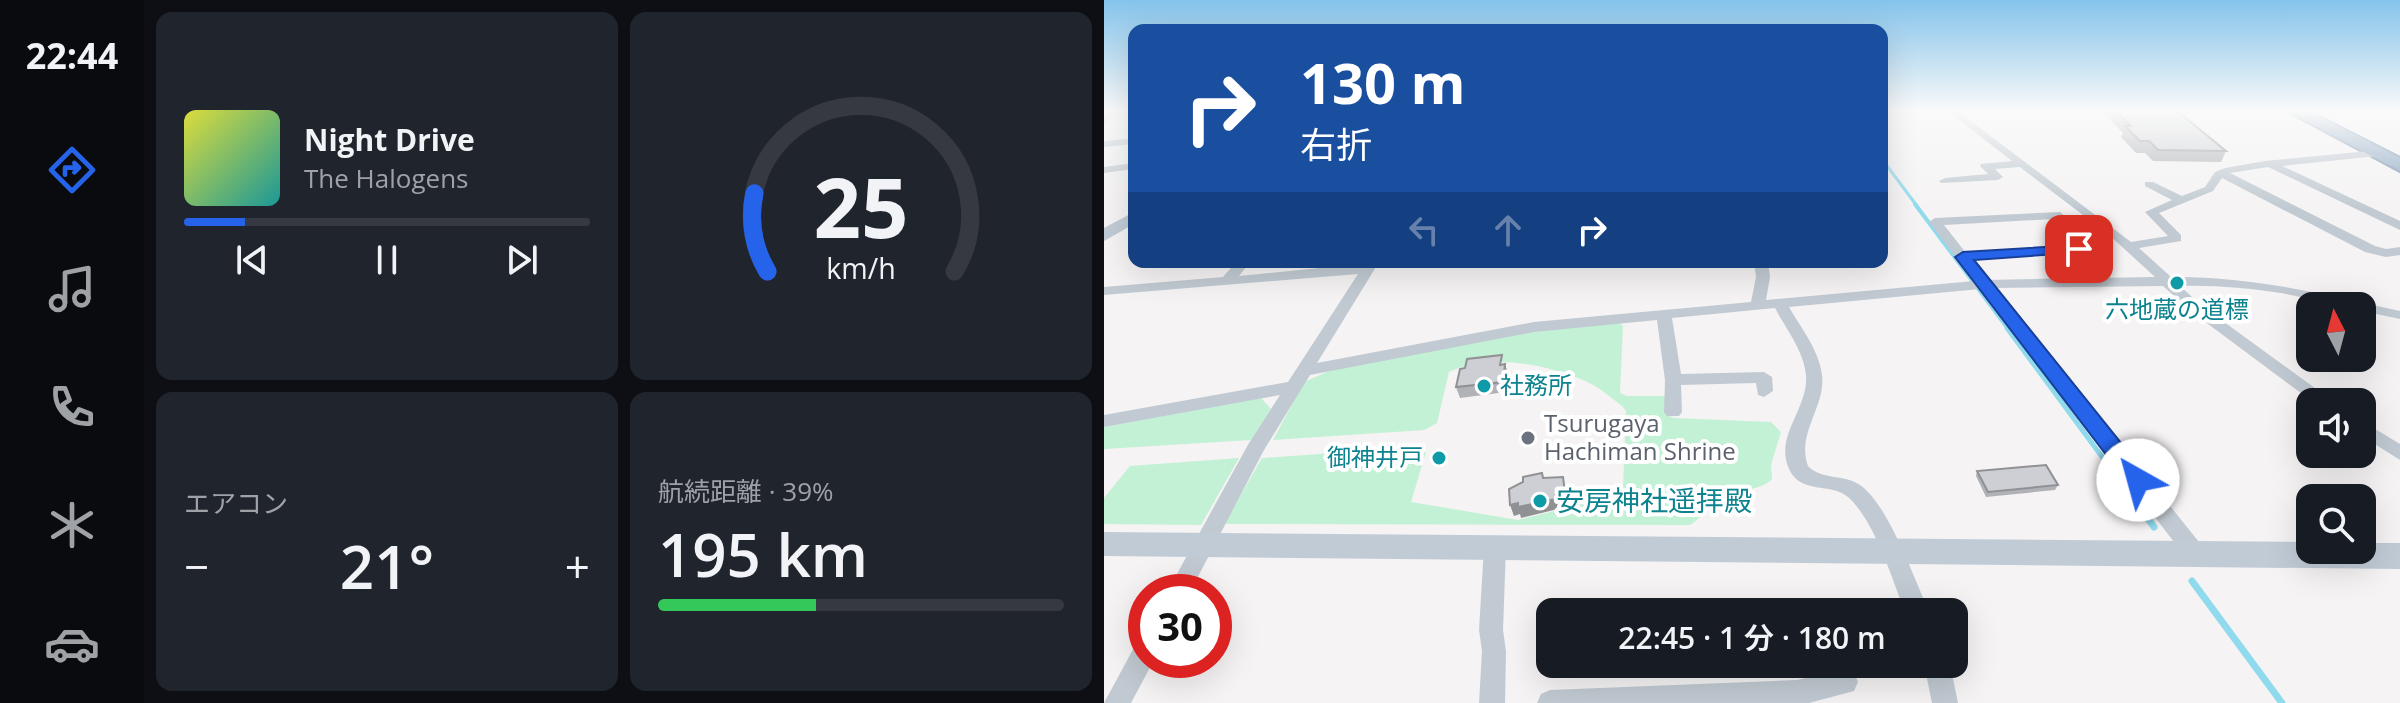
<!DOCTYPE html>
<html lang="ja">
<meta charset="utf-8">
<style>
:root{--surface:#171b24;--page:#20242c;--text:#f1f3f6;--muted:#9ea1a6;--line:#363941;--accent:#2563eb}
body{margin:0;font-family:"Open Sans","Noto Sans JP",sans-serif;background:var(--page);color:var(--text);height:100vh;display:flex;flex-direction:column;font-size:30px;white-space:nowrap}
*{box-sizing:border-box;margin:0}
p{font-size:26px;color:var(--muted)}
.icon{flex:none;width:44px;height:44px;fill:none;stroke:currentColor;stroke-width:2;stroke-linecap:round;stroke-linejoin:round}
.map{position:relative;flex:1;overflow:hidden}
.details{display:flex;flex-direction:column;gap:12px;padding:12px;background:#0d0f14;width:960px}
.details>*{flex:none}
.guide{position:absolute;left:24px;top:24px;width:760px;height:244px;border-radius:16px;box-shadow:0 8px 32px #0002;background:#1a4fa0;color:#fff;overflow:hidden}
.needle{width:52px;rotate:354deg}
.fabs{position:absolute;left:1192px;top:292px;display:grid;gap:16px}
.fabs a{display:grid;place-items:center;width:80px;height:80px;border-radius:16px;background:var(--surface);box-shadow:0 8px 32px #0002;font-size:40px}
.speed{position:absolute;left:24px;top:574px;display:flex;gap:16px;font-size:40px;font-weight:700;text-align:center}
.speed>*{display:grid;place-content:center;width:104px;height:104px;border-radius:50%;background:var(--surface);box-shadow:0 8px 32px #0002;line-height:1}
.speed .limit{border:12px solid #d22;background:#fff;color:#111}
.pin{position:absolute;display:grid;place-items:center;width:68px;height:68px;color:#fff;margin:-34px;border-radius:16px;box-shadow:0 4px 12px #0006}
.me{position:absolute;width:88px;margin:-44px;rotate:322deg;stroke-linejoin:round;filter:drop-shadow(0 0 6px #0008)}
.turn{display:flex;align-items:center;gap:28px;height:168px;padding:0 40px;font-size:36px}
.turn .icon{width:104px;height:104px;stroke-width:2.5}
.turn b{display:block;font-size:56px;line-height:68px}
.lanes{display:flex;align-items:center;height:76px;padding:0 40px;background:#0003;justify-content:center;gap:40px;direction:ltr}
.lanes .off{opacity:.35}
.big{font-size:60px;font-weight:600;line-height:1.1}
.details .widget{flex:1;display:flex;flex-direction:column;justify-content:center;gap:12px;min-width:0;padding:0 28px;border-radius:16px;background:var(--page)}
.details .dial{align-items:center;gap:0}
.dial svg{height:208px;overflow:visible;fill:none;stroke:var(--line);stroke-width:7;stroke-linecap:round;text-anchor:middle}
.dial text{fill:var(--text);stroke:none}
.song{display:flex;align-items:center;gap:24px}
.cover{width:96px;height:96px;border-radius:12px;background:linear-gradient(135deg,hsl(60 70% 55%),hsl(180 70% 35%))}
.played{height:8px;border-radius:4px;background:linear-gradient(90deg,var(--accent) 15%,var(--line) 15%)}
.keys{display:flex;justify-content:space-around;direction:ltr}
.heat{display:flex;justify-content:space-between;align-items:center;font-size:44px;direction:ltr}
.charge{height:12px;border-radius:6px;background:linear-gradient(90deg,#34c759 39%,var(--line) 0)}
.details .tiles{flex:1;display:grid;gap:12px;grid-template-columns:repeat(2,1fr)}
.trip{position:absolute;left:432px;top:598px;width:432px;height:80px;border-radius:16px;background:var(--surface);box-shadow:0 8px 32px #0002;font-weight:600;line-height:80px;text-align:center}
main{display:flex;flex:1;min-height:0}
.menu{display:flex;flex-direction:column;width:144px;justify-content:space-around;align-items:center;background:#090b0e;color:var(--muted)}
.menu .icon{width:56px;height:56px}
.menu .on{color:var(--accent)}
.menu b{font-size:36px;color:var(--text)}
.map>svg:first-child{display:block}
.green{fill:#c3f1d5}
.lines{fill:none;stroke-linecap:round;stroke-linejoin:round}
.stream-far3{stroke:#90daee;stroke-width:3}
.stream-far2{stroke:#90daee;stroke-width:4}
.stream-far1{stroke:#90daee;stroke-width:5}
.stream{stroke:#90daee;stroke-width:7}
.highway-casing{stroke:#7690ad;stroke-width:4}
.street{fill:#c1cad2;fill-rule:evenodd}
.secondary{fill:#c1cbd6;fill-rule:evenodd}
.highway{fill:#8ba5c1;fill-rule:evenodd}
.wall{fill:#b0b2b7}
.shaded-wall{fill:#909195}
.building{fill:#cdcfd5;stroke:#909195;stroke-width:2}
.route{fill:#2563eb;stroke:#184099;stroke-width:2}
.culture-dot{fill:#0f9aa8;stroke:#fff;stroke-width:3}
.worship-dot{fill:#6b7280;stroke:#fff;stroke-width:3}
.labels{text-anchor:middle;stroke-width:8;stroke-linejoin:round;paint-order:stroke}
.culture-label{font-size:24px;fill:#0d838f;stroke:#fff}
.worship-label{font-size:24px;fill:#5b616d;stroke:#fff;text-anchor:start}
.near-culture-label{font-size:28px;fill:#0d838f;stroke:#fff;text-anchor:start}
</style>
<main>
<nav class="menu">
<b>22:44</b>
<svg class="icon on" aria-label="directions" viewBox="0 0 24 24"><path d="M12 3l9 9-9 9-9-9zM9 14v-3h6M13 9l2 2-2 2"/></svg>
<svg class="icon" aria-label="music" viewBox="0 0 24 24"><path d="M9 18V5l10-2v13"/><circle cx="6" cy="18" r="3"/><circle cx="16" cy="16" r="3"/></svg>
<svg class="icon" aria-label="phone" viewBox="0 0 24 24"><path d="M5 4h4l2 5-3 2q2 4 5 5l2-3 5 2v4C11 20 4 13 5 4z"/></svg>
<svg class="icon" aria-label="climate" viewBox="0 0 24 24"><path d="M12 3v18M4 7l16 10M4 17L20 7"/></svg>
<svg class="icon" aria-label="car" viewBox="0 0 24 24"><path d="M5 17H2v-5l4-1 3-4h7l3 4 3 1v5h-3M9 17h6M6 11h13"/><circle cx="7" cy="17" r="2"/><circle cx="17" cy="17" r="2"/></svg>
</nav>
<section class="details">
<div class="tiles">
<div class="widget">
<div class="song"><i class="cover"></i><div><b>Night Drive</b><p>The Halogens</p></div></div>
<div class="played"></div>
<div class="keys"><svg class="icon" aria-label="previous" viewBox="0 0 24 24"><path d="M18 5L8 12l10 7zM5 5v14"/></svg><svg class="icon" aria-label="pause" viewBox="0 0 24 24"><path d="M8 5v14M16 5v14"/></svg><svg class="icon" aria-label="next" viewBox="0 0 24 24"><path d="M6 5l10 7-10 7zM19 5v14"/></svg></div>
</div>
<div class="widget dial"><svg viewBox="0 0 100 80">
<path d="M14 69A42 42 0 1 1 86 69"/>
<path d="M14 69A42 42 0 0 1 9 39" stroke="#2563eb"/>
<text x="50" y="56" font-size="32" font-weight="700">25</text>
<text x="50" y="72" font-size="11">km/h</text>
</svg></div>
<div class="widget"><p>エアコン</p>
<div class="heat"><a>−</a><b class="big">21°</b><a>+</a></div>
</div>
<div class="widget"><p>航続距離 · 39%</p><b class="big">195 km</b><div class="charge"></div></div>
</div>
</section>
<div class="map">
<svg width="1296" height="703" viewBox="0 0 1296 703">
<rect width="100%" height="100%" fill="#f5f3f3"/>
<!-- green -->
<path class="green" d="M513,322L519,326L516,393L523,396H562L563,415L570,418L667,422L677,432L667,465L668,479C654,493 631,488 614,498C603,505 598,518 586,525L120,524L158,458L316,447L322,452L307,502L414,520L511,496L519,488L522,411L518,406C506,397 494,386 481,381C441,364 386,353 345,372L333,423L320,430L169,440L200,382L232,368L429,329Z
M157,398L167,409L147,440L0,449V427Z
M135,458L97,525L0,524V498L26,466Z"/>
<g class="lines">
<!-- stream-far3 -->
<path class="stream-far3" d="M778,159L813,206"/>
<!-- stream-far2 -->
<path class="stream-far2" d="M811,204L905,330"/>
<!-- stream-far1 -->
<path class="stream-far1" d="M903,328L1024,492"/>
<!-- stream -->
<path class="stream" d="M1023,490L1050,527
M1088,581L1178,703"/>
<defs>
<path id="highway" d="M1181,110H1202L1296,158V171Z"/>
</defs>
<!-- highway casing -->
<use href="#highway" class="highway-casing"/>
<!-- street -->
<path class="street" d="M5,110H14L0,124V115Z
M842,110H852L1027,242L1064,236L1041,212L1068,200L1041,186V182H1049L1078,196L1101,187L1111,172L1121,168L1161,161L1274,150L1279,153L1274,156L1178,166L1296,221V230L1164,167L1126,173L1271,246L1282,249L1296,247V255L1282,257L1261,252L1118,178L1109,191L1055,213L1077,235V241L1035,248L1067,277C1145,276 1220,294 1296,311V319L1258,311V306C1230,306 1205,298 1177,293C1144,288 1109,285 1076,286L1098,306L1230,402H1209L1088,312L1059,286L891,288L1099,547L1102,553L1099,559L1091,562L1083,559L876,289L685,307C697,328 715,350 718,375C722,407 692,433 704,466C717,480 740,474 756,485C784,504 811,580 825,612H801C788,579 771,521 744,497C726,482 697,495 685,469C670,436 705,408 702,375C700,351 682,329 671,308L568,318L577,374L660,372L668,377L669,391L660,397L654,395L652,383L577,385L578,412L575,416H563L560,412L561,380L553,320L430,332L206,375L160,450L86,592H63L145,443L176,395L0,427V415L184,382L254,274L0,295V287L119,277L132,262H146L135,276L275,262L213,363L430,322L647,302L652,277L650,262H664L666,277L662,300L870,281L825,222L831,218L956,212L998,247L992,251L967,253L992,278L1051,277L1004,234L916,167L891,169L899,177L894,180L837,183L835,181L841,178L884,174L876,166L877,164L908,161ZM949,219L980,244L862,253L840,225ZM953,254L977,278L884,280L868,260Z
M30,138V144L0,147V141Z
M30,163V169L0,173V167Z
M1258,421L1296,444V460L1258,436Z
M391,538L399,541L402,547L399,630L402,651L401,703H375L378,651L375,630L380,547L383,541Z
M42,638V660H50L27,703H0L33,642Z
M820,664H846L854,703H828Z
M741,669L750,673L754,682L750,691L705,703H433L437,694L446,690L693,680Z"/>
<!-- secondary -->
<path class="secondary" d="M30,212V224L0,241V228Z
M0,532L1206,542V550H1258V543H1296V569L0,556Z"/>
<!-- highway -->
<use href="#highway" class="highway"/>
</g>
<!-- wall -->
<path class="wall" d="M997,110H1072L1122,151L1117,162L1049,161L1041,153H1032L1017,137L1019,133Z
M400,364L404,374L402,392L356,398L352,387Z
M873,471L954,485L951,490L882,497L872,476Z"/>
<!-- shaded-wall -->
<path class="shaded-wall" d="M401,364L404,374L402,392L399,382Z
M459,477L464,503L454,505V509L417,518L416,514L410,516L406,505L451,495Z"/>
<!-- building -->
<path class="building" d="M1011,110H1072L1122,151L1054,150L1045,141H1036L1021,126H1027Z
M398,355L396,365L401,364L399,382L352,387L356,369L361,368L363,359Z
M942,465L954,485L884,492L873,471Z
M438,473L439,478L459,477L461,492L451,495L452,499L414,507V503L406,505L405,489L419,482V477Z"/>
<!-- sky -->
<linearGradient id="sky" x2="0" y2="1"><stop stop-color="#85c3ea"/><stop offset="0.53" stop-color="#fafafa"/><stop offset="1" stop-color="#fafafa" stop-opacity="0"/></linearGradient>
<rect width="1296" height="209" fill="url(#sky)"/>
<!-- route -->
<path class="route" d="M975,245L983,249L980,252L870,260L1042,474L1045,480L1042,486L1034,489L1026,486L851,257L859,252Z"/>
<!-- markers -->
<g class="culture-dot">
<circle cx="1073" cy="283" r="8"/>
<circle cx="380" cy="386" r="8"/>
<circle cx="335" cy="458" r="8"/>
<circle cx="436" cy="501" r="8"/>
</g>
<circle class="worship-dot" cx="424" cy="438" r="8"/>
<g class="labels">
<!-- culture labels -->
<g class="culture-label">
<text x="1073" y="318">六地蔵の道標</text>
<text x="396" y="394" text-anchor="start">社務所</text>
<text x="319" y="466" text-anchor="end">御神井戸</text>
</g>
<!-- worship labels -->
<g class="worship-label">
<text x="440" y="432">Tsurugaya<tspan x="440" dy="28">Hachiman Shrine</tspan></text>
</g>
<!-- near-culture labels -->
<g class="near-culture-label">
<text x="452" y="511">安房神社遥拝殿</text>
</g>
</g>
</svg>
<div class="fabs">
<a><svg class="needle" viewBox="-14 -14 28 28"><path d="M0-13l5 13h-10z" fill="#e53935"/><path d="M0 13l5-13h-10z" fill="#9ea1a6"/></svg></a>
<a><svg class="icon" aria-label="sound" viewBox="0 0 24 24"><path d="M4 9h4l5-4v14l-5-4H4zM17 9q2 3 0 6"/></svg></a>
<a><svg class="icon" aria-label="search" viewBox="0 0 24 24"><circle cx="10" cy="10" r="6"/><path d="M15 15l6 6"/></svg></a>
</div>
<div class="speed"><div class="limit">30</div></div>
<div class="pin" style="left:975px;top:249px;background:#d93025"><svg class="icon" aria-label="arrive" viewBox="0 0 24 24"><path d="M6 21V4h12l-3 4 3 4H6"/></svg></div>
<svg class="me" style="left:1034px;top:480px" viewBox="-20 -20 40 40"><circle r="19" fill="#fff"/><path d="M0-13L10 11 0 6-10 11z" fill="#2563eb"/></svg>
<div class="trip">22:45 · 1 分 · 180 m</div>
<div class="guide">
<div class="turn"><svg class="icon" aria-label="right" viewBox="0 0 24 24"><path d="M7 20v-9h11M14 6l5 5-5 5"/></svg><div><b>130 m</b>右折</div></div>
<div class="lanes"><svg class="icon off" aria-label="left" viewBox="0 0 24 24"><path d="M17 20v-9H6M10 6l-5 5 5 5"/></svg><svg class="icon off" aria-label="ahead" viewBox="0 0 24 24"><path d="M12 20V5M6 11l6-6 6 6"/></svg><svg class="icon" aria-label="right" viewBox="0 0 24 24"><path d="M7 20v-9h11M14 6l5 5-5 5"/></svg></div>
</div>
</div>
</main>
